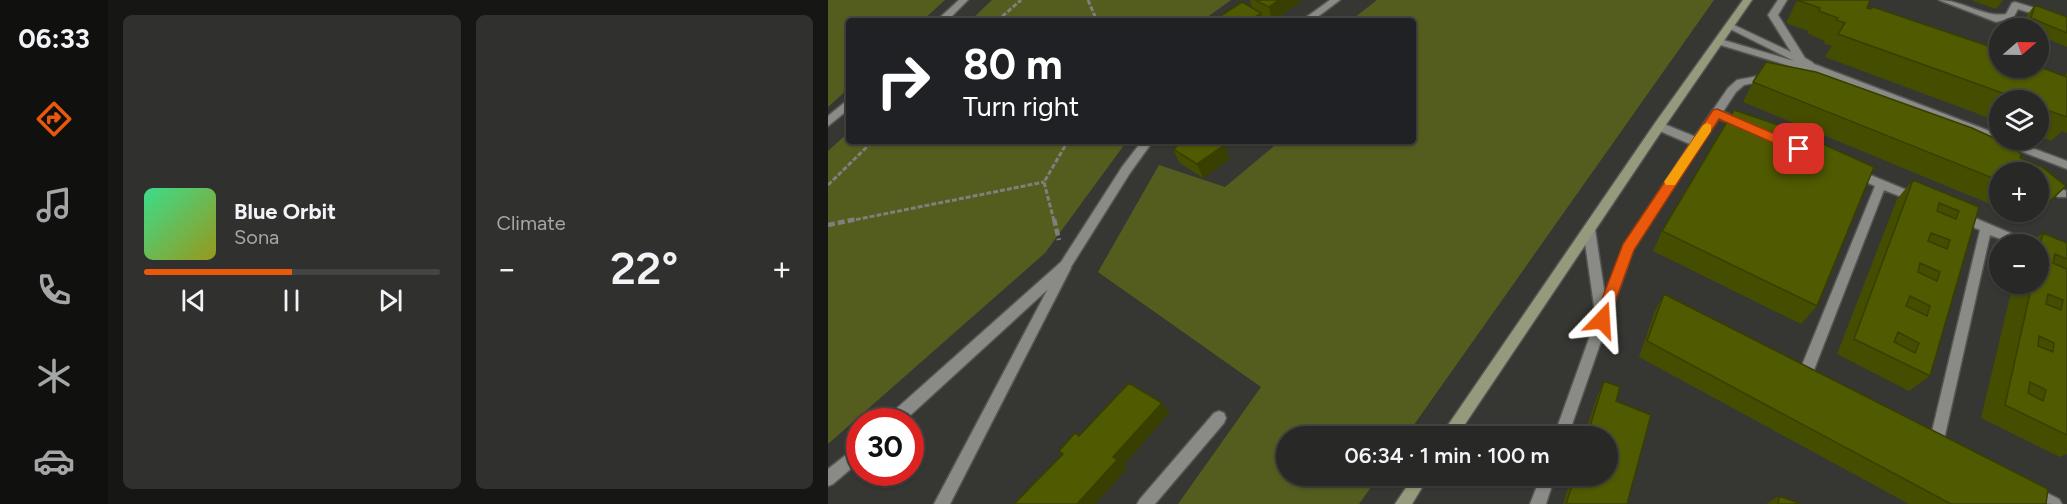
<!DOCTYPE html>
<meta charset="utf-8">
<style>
:root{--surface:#282926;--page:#30312e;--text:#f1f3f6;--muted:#a5a6a7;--line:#444543;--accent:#ea580c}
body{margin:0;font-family:Figtree,sans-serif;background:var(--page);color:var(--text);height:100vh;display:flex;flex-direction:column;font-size:22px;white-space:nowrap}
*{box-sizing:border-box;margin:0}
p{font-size:20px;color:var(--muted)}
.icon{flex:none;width:33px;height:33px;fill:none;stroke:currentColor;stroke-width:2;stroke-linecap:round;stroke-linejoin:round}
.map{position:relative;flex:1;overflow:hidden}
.drawer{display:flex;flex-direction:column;gap:15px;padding:15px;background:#161715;width:720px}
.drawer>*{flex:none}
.guide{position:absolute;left:18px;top:18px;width:570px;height:126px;border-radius:6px;box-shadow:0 2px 4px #0004,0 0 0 2px var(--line);background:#202124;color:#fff;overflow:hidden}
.needle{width:39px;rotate:70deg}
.tools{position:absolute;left:1161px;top:18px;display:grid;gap:12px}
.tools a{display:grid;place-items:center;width:60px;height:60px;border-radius:50%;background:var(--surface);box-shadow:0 2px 4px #0004,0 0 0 2px var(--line);font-size:30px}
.speed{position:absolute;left:18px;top:408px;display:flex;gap:12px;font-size:30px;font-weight:700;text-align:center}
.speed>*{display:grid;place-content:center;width:78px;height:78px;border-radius:50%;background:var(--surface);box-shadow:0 2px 4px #0004,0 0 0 2px var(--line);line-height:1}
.speed .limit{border:9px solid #d22;background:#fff;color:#111}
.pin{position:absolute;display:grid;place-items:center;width:51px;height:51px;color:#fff;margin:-26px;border-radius:12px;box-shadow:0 3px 9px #0006}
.me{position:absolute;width:66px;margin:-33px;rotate:20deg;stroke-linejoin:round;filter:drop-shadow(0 0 4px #0008)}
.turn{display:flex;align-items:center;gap:21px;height:126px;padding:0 18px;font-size:27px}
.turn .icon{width:78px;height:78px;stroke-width:2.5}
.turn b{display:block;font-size:42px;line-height:51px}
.big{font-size:45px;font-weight:600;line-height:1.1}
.drawer .card{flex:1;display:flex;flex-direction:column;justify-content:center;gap:9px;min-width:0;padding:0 21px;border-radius:9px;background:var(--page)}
.song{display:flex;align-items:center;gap:18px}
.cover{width:72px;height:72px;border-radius:9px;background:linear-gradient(135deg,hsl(150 70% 55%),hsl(60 70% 35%))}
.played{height:6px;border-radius:3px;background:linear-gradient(90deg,var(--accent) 50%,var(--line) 50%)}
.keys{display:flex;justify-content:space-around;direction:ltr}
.heat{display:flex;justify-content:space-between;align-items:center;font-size:33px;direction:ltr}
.drawer .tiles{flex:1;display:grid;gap:15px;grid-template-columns:repeat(2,1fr)}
.trip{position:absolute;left:448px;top:426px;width:342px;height:60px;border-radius:30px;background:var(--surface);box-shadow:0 2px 4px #0004,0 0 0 2px var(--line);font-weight:600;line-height:60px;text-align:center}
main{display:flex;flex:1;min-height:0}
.dock{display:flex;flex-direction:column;width:108px;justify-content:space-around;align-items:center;background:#10100f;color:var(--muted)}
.dock .icon{width:42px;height:42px}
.dock .current{color:var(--accent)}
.dock b{font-size:27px;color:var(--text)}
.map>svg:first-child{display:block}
.green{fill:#545d1d}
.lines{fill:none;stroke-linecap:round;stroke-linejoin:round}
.lane-casing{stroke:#555553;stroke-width:3}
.street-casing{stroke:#555553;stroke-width:3}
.secondary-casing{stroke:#555553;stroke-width:3}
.path-far1{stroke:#7f7f7c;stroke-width:3;stroke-dasharray:5 2;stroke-linecap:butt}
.path{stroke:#7f7f7c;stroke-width:4.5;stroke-dasharray:7 3;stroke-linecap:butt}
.lane{fill:#8a8b86;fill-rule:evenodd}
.street{fill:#8a8b86;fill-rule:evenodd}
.secondary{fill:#959a7d;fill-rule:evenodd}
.wall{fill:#454d00}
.shaded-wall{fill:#383f00}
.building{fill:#505a00;stroke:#383f00;stroke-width:1.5;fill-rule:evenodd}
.route{fill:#ea580c;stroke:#983908;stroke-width:1.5}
.slow{fill:#f59e0b}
</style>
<main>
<nav class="dock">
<b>06:33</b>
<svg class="icon current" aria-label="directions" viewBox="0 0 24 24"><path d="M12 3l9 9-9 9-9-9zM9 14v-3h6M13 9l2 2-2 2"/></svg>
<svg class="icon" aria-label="music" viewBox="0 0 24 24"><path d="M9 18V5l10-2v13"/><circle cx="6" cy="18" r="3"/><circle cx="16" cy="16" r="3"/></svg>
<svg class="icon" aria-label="phone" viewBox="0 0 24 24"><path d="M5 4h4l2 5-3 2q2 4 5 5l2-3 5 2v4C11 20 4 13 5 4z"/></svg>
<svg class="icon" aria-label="climate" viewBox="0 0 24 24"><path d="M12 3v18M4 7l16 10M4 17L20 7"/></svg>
<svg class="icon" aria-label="car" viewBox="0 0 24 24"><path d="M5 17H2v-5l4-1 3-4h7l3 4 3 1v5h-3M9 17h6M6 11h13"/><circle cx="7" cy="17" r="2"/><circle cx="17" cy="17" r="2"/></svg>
</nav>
<section class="drawer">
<div class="tiles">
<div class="card">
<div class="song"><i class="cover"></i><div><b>Blue Orbit</b><p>Sona</p></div></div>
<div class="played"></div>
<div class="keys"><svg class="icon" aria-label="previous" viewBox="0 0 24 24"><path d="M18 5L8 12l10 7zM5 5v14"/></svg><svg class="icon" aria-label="pause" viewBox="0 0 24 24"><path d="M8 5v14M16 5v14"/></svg><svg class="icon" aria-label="next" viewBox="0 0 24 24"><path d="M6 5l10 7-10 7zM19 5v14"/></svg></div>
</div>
<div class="card"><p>Climate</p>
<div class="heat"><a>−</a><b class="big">22°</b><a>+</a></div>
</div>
</div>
</section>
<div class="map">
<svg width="1239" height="504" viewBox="0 0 1239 504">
<rect width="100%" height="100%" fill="#363733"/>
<!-- green -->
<path class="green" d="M0,0H117L94,21H21V88L0,107Z
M164,0H403L374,21H142Z
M549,0H886L578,436H459V476H551L531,504H350L433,387L270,272L331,165L397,187L452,141H585V21H522Z
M21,132V141H299L217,253L0,444V151Z"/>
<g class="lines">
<defs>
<path id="lane" d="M1111,0C1134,0 1157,18 1178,14L1184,3L1187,2L1239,18V24L1190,9L1185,18L1168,22Z
M941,74L946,77L945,79L916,85L908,92L873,145H865L864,142L865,139L900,88L909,80Z
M1210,176L1238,191V197H1230L1210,186Z
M237,263L241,264L243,268L122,504H106L233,264Z
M1205,486L1231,499L1234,504C1221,504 1203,504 1198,493L1200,488Z"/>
<path id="street" d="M131,0H140L119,21H108Z
M502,0H512L484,21H473Z
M950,0H959L950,15L977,58L984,62L986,64L1172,135V140H1183L1239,161V169L985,71L965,67L889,44V40L892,39L966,61L898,27L903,24L906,25L963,52L940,15Z
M21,99V109L0,126V116Z
M889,109L919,122L920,125L915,129L885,116L884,113L885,110Z
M831,122L873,139L874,142L805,250L740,436H726L768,319L755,229L757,226H765L767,229L777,296L796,245L862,144L827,129L826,126Z
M314,141H325L302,173L241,270L75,422H57L59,417L233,262L294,167Z
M1028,169L1093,196L1095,199L1089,203L1056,190L984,375L982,379L977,381L972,379L970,375L1047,186L1024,176L1022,173L1024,170Z
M1133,212L1201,241L1203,244H1186L1162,235L1115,444L1113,449L1108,451L1103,449L1101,444L1152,230L1129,220L1127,217L1129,214Z
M391,411L396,413L398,418L396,423L327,504H309L312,499L386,413Z
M32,444V461L5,484L0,486V469Z
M713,476H727L718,504H702Z"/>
<path id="secondary" d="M915,0H924L835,129L629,436H614L616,431L827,123Z
M586,476H601L584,504H567Z"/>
</defs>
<!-- lane casing -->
<use href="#lane" class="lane-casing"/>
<!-- street casing -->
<use href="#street" class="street-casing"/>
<!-- secondary casing -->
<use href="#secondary" class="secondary-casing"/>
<!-- path-far1 -->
<path class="path-far1" d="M260,0L269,21
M169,21L193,0
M0,185L45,141
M21,221L216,182
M226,221L216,182L240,141"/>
<!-- path -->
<path class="path" d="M226,219L231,240
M0,225L29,219"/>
<!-- lane -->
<use href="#lane" class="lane"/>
<!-- street -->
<use href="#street" class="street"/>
<!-- secondary -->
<use href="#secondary" class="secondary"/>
</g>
<!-- wall -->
<path class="wall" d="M422,0H475L445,21H443L433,16L424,8Z
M969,0L1039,8L1236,76L1239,73V133L1234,131L1223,141L1210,136V100H1172V122L997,57L1004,46L995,43L997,41L979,33L980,31L958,23Z
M1143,0H1175L1168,9Z
M1207,5L1239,17V47L1210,35V28H1194L1199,15Z
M938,62L988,72L1144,128L1179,144L1193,154L1192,158L1214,167L1238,186L1210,211V172H1172V208L915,102L925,82Z
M397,148L402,159L375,178L352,163L345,149Z
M1085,180L1151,207L1102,376L1081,391L1009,354L1069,199Z
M1181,212H1209L1200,219Z
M834,231L989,306L973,324L825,251Z
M1215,233L1239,243V454L1232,457L1153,418L1185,284H1210V244H1200Z
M836,294L1218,504H1081L811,357L827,311Z
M776,381L788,401L799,504H735L744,476H780V436H756L769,397Z
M951,496L973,504H938Z"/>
<!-- shaded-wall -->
<path class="shaded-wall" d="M451,0H475L444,21L441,7Z
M433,13L435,21H421Z
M388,141H406L397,148L402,159L375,178L369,164Z
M334,403L342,412L296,465L300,468L267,504H249L285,457Z"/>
<!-- building -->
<path class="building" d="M427,0H451L441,7Z
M969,0H1042L1039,8L1043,9L1045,7L1172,50V68H1210V63L1215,65L1214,68L1239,77V117L1210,107V100H1194L1010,34L1017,23L1008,20L1010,18L991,11L992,8Z
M414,2L433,13L421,21H385Z
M1207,5L1239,17V33L1203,18Z
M938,62L988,72L1144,128L1179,144L1193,154L1192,158L1214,167L1238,186L1222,201L1210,196V172H1172V181L925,82Z
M906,110L959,128L1046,167L989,306L834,231Z
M356,141H391L396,145L369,164L345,149Z
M1085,180L1151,207L1102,376L1026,339ZM1111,203L1131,211L1128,219L1109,211ZM1103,233L1122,240L1119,249L1100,241ZM1092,263L1112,272L1109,281L1090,272ZM1082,296L1102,306L1099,316L1078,306ZM1070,332L1091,343L1087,353L1066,342Z
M1215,233L1239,243V259L1227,254L1225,263L1239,269V435L1177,405L1204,284H1210V252ZM1220,294L1235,300L1233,310L1218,304ZM1211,336L1226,343L1225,352L1210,346ZM1202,382L1218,390L1215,401L1200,393Z
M836,294L1220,489L1218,504H1123L819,341Z
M776,381L792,387L788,401L823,415L799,504H738L747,476H780V436H759Z
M301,383L334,403L285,457L289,460L249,504H186L235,454L231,451L247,433L251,436Z
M951,496L973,504H950Z"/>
<!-- route -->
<path class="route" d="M889,109L975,146L977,149L975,152H966L891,119L806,250L779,324L774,326L769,324L766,320L795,244L885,110Z"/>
<!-- slow -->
<path class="slow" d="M879,123L883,125V131L847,185H838L836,182L838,179L875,125Z"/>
</svg>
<div class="tools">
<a><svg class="needle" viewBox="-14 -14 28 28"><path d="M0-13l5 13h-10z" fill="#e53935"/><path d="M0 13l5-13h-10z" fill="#a5a6a7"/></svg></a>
<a><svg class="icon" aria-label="layers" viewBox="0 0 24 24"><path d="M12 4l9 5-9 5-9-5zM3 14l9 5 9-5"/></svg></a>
<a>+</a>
<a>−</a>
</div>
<div class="speed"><div class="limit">30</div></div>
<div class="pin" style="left:971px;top:149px;background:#d93025"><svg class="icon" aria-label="arrive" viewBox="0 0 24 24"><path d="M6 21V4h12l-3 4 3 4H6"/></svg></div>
<svg class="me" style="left:774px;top:320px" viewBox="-20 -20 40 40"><path d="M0-17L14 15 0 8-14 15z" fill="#ea580c" stroke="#fff" stroke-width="4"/></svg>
<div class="trip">06:34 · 1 min · 100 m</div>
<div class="guide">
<div class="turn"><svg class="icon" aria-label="right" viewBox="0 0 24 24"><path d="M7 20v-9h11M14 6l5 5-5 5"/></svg><div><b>80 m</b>Turn right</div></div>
</div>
</div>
</main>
